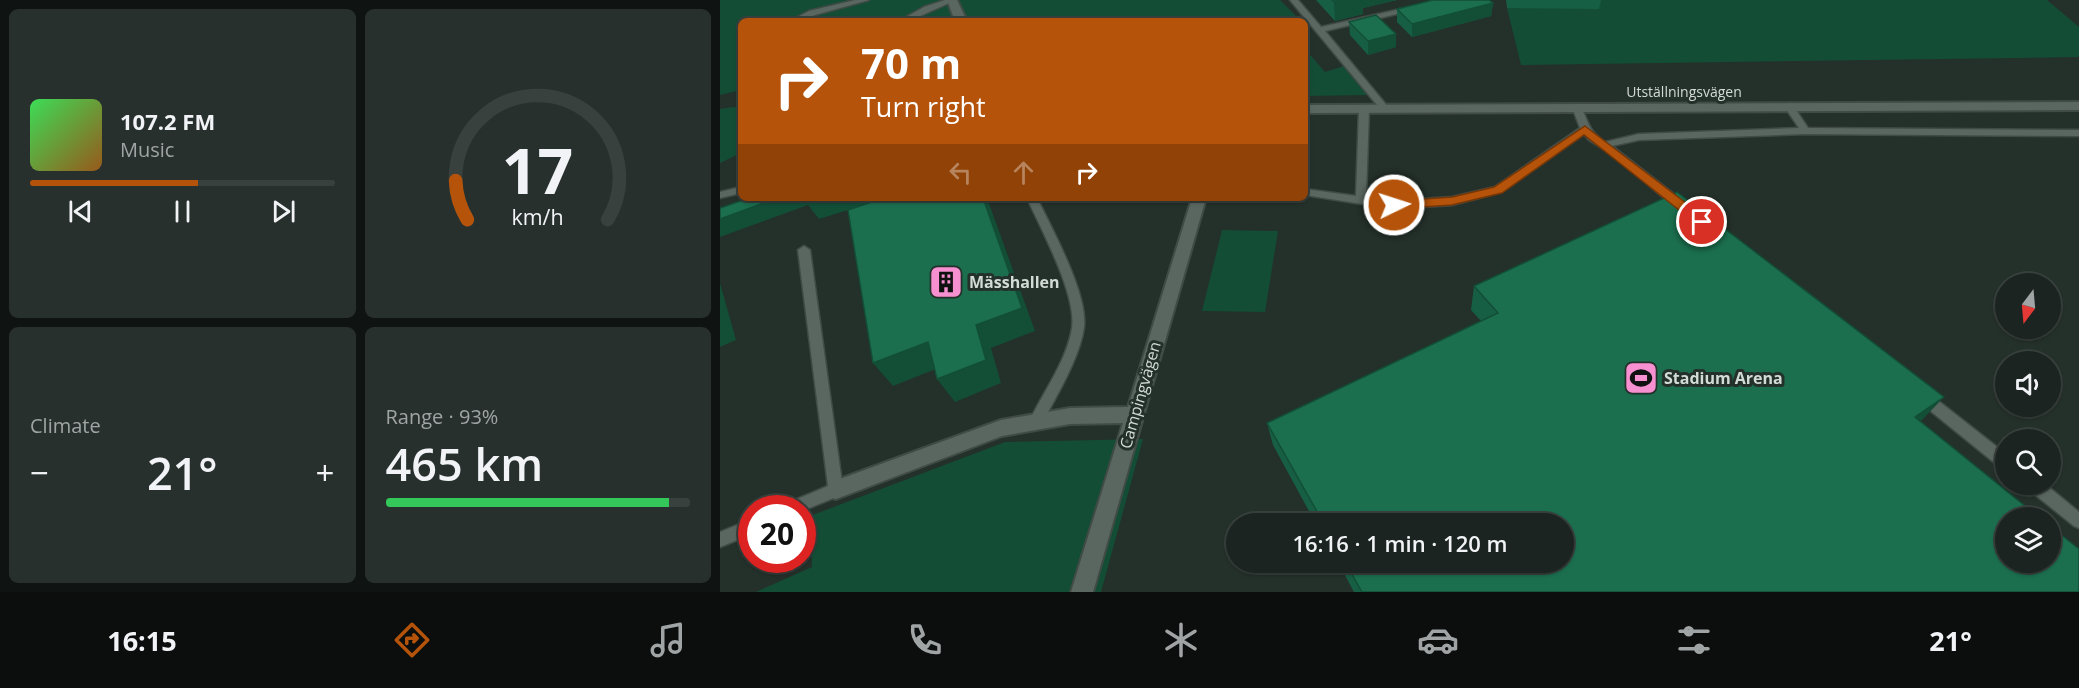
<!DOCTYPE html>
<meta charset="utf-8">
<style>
:root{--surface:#1b2420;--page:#28302d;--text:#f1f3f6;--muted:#a0a4a5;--line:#39413e;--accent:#b45309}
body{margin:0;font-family:"Open Sans",sans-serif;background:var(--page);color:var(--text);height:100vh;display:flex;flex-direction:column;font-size:22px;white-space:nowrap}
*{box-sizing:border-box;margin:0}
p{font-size:20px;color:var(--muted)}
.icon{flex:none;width:33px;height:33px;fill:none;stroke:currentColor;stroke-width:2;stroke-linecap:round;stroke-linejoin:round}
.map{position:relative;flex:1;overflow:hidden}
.drawer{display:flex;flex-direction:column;gap:9px;padding:9px;background:#0f1412;width:720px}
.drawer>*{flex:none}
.top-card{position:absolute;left:18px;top:18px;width:570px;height:183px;border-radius:9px;box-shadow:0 2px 4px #0004,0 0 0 2px var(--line);background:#b45309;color:#fff;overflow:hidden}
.needle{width:39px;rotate:196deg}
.controls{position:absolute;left:1275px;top:273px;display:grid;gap:12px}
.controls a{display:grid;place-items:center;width:66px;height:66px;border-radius:50%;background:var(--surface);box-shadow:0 2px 4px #0004,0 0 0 2px var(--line);font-size:30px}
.speed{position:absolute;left:18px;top:495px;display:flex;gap:12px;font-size:30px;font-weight:700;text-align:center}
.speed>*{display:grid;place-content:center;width:78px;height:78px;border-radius:50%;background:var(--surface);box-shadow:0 2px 4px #0004,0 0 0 2px var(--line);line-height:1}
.speed .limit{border:9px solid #d22;background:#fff;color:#111}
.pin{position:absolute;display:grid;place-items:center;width:51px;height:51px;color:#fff;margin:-26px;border:3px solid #fff;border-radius:50%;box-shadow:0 2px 6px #0007}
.me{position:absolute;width:66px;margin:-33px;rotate:86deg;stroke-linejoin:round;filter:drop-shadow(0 0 4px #0008)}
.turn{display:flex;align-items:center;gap:21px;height:126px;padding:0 24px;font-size:27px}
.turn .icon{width:78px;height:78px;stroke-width:2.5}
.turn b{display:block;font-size:42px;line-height:51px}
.lanes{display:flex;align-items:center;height:57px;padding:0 24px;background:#0003;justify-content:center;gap:30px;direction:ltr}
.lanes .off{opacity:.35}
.big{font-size:45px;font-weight:600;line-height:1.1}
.drawer .card{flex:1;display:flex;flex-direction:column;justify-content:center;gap:9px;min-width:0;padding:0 21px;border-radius:9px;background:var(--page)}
.drawer .dial{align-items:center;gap:0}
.dial svg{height:156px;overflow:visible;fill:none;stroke:var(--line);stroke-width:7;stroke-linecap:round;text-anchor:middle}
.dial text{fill:var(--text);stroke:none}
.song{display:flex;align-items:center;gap:18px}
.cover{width:72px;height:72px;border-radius:9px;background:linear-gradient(135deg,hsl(130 70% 55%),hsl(30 70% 35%))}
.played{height:6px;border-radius:3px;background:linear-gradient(90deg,var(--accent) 55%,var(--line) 55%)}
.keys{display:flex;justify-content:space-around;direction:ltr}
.heat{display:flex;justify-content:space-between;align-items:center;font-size:33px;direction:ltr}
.charge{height:9px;border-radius:4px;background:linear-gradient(90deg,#34c759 93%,var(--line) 0)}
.drawer .tiles{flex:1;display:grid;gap:9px;grid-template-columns:repeat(2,1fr)}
.trip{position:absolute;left:506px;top:513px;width:348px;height:60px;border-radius:30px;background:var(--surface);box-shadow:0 2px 4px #0004,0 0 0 2px var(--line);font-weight:600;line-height:60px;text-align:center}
.tab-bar{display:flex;height:96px;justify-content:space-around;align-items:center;background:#0b0e0d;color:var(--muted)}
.tab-bar .icon{width:42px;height:42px}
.tab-bar .on{color:var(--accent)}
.tab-bar b{font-size:27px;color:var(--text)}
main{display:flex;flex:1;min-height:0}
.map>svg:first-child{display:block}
.green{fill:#134d36}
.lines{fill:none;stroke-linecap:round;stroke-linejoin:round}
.service-casing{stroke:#404b46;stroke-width:3}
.minor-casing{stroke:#404b46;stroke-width:4}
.service{fill:#5a6760;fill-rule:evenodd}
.minor{fill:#5a6760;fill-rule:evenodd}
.wall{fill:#175f44}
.shaded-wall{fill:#134e37}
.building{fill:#1b6f4f;stroke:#134e37;stroke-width:1.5}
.route{fill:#b45309;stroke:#753606;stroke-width:1.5}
.labels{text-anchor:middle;stroke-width:6;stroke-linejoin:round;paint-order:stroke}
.far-street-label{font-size:14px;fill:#d3dbd7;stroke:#24302a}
.poi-label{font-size:16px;font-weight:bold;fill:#d3dbd7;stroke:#24302a;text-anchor:start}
.street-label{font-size:16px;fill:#d3dbd7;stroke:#24302a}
</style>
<main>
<section class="drawer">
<div class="tiles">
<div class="card">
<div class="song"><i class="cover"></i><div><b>107.2 FM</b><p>Music</p></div></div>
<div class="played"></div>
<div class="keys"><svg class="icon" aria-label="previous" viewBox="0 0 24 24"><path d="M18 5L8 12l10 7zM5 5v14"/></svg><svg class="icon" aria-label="pause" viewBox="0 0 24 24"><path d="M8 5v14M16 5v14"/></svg><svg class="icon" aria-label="next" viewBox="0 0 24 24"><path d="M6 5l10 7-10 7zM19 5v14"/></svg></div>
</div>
<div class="card dial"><svg viewBox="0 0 100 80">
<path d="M14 69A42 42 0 1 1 86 69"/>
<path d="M14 69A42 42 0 0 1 8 49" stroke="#b45309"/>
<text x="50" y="56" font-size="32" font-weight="700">17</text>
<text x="50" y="72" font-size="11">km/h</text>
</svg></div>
<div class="card"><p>Climate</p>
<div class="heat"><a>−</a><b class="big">21°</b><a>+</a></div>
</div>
<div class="card"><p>Range · 93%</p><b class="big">465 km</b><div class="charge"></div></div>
</div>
</section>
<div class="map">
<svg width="1359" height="592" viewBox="0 0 1359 592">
<rect width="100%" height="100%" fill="#24302a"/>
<!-- green -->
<path class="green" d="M0,0H560L581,21H21V90L0,95Z
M876,0H1327L1359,27V57L801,65L787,8H879Z
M585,49L605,72L624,66L648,95L585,96Z
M13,107L21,108V153L0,163V109Z
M502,230L558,231L545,312L482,311Z
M423,439L381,592H36L92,567L90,516L285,442Z"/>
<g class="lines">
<defs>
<path id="service" d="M135,0H149L95,15L81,21H70L89,11Z
M225,0H236L189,21H179L204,7Z
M570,0H578L601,27L694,6V10L605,31L668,107V111H662Z
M1069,103L1072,104L1088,128L1359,130V136L1085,134L919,140L892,146L964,202L965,205L960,209L956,208L893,155L869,140L864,134L782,192L732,205L674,209L585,195V189L636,196L639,109L644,106L649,109L646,197L674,201L732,197L775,187L860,128L852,107L854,105H860C869,122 868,131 885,142L919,134L1079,128L1064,106Z
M21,187V193L0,198V192Z
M307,198H317C332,229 368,294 364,327C360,358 336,396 322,424L317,426L312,424L310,420C324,391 347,360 352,328C357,295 321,229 307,198Z
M84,246L90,250L123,490L121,495L82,511V508H65L68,503L108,486L78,250Z
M1202,390L1207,392L1286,454V469L1281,468L1197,400L1195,396L1197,392Z
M1306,484H1325L1359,512V528L1354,526L1308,489Z
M32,519V534L0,547V532Z"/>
<path id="minor" d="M227,0H237L247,21H235Z
M1359,102V110L585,113V105Z
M472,198H486L373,592H351L403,423L350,424L282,436L116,499L109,497L106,490L109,483L281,420L350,408L408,407Z"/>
</defs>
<!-- service casing -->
<use href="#service" class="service-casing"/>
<!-- minor casing -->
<use href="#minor" class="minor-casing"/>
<!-- service -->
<use href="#service" class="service"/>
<!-- minor -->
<use href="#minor" class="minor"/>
</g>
<!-- wall -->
<path class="wall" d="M596,0H677L643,8V14L615,21Z
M786,0H881L879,9L787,8Z
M773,3L771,16L692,37L677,22V9Z
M629,22L676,47L648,55L630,35Z
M754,286L1203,419L1200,421L1359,592H634L618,562H843V524H596L553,445L547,423L761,321L751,310Z"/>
<!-- shaded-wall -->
<path class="shaded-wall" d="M624,0H677L643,8V14L615,21L614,2Z
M773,3L771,16L692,37V24Z
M676,34V47L648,55V41Z
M57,198H167L99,219L88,205L0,237V219Z
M263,198H267L315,331L271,348L281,383L235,402L217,379L256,325Z
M0,283L16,340L0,347Z
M208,342L226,365L173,386L153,363Z
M1224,397L1203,419L1175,439L1195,417Z"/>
<!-- building -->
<path class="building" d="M612,0H624L614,2Z
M713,0H769L773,3L692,24L677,9Z
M656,15L676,34L648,41L629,22Z
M957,192L1224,397L1195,417L1320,518H1286V562H1330V526L1359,549V592H642L625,562H843V524H604L547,423L778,313L754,286Z
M29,198H57L0,219V208Z
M161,198H263L302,308L256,325L266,360L217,379L208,342L153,363L128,210L161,199Z"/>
<!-- route -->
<path class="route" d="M865,126L987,219V225H978L864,135L782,193L732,205L674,209L668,205L674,201L732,197L774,187Z"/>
<!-- icons -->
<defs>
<symbol id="building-square" viewBox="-11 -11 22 22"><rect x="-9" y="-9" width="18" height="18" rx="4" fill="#f690d0" stroke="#24302a"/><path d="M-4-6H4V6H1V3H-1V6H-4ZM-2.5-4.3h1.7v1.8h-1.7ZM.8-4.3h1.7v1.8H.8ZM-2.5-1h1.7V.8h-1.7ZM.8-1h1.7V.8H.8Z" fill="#111"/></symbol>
<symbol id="stadium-square" viewBox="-11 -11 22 22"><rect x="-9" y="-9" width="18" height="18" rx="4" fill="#f690d0" stroke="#24302a"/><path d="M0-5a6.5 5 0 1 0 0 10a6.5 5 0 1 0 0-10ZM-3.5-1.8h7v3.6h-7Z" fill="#111"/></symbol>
</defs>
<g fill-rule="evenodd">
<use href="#building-square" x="207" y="263" width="38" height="38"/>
<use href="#stadium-square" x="902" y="359" width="38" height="38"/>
</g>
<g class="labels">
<!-- far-street labels -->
<g class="far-street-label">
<text x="964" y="97">Utställningsvägen</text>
</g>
<!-- poi labels -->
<g class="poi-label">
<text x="249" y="288">Mässhallen</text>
<text x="944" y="384">Stadium Arena</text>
</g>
<!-- street labels -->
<g class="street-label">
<text transform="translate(420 395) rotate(-74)" y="6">Campingvägen</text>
</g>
</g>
</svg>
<div class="controls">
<a><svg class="needle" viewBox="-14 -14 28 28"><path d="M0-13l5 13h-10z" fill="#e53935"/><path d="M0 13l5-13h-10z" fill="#a0a4a5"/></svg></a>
<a><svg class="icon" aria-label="sound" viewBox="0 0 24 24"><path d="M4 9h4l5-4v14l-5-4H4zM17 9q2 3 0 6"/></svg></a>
<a><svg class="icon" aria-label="search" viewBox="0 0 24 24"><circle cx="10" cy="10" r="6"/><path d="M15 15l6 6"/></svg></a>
<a><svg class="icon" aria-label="layers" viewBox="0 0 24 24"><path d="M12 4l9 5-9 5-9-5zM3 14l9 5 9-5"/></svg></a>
</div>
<div class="speed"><div class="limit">20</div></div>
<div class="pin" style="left:982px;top:222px;background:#d93025"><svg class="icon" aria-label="arrive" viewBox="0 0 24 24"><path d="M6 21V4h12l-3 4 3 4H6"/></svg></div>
<svg class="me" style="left:674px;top:205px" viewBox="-20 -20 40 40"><circle r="17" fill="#b45309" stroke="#fff" stroke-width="3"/><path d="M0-11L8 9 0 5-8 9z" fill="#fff"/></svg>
<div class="trip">16:16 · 1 min · 120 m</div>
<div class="top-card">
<div class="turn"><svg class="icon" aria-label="right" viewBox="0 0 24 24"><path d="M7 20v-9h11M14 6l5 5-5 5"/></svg><div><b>70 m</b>Turn right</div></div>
<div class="lanes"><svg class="icon off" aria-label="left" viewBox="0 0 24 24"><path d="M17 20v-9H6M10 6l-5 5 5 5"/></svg><svg class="icon off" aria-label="ahead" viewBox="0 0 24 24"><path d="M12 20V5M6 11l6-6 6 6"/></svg><svg class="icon" aria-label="right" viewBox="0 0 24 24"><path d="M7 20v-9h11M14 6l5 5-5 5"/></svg></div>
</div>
</div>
</main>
<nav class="tab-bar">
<b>16:15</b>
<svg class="icon on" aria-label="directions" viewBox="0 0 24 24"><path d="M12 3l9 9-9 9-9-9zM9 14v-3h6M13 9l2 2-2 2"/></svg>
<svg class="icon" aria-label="music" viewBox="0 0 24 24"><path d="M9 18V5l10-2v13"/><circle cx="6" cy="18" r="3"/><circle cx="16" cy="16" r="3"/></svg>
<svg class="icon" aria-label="phone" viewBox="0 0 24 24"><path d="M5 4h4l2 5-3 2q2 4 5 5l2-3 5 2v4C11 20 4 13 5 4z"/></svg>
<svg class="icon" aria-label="climate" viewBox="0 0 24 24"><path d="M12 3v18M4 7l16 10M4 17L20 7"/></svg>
<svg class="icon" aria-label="car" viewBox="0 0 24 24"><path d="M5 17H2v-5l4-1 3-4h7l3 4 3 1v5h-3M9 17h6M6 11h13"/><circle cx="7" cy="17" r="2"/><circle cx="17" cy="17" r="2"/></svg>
<svg class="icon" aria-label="filters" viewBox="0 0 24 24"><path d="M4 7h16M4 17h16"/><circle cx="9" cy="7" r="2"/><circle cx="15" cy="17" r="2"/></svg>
<b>21°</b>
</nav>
